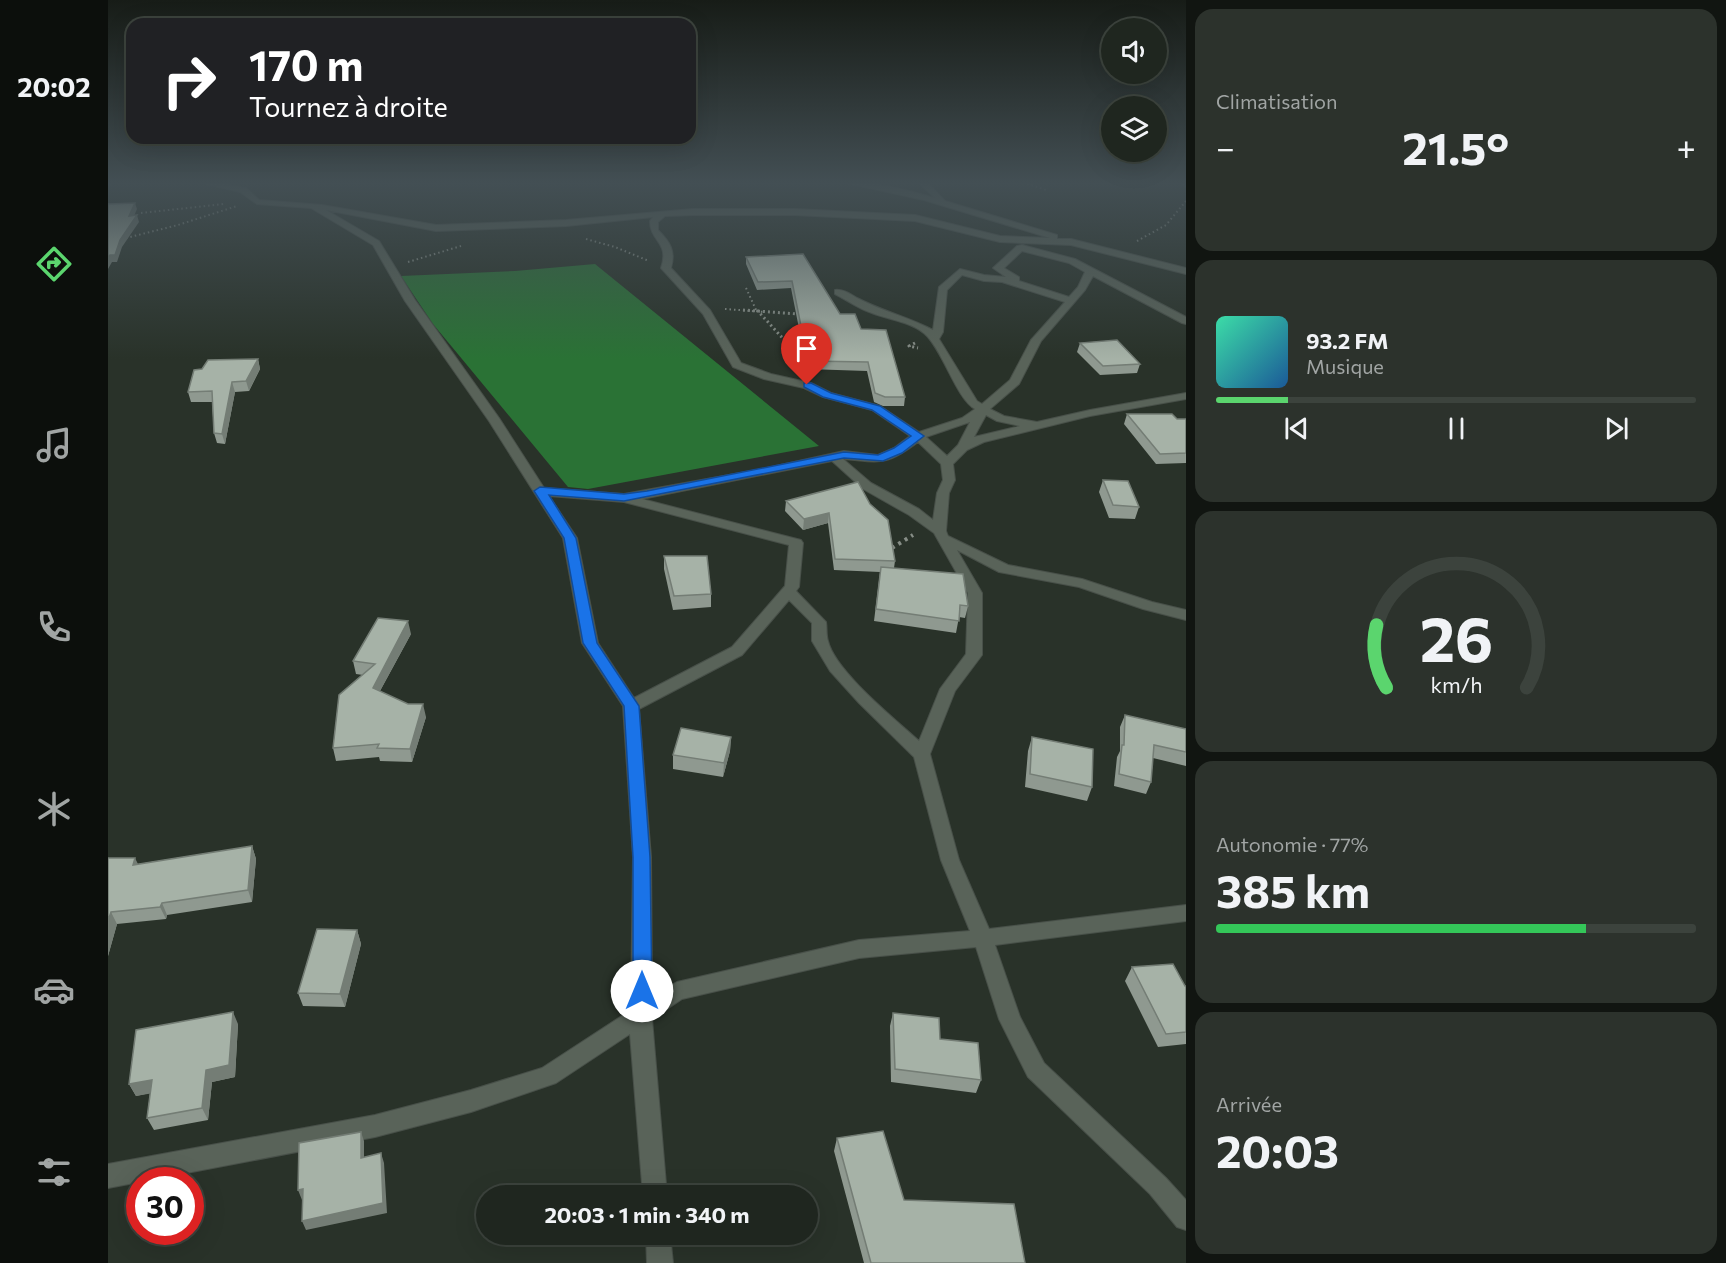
<!DOCTYPE html>
<html lang="fr">
<meta charset="utf-8">
<style>
:root{--surface:#1f261f;--page:#2c322c;--text:#f1f3f6;--muted:#a1a5a4;--line:#3c433d;--accent:#5bd56e}
body{margin:0;font-family:Commissioner,sans-serif;background:var(--page);color:var(--text);height:100vh;display:flex;flex-direction:column;font-size:22px;white-space:nowrap}
*{box-sizing:border-box;margin:0}
p{font-size:20px;color:var(--muted)}
.icon{flex:none;width:33px;height:33px;fill:none;stroke:currentColor;stroke-width:2;stroke-linecap:round;stroke-linejoin:round}
.map{position:relative;flex:1;overflow:hidden}
.sheet{display:flex;flex-direction:column;gap:9px;padding:9px;background:#111511;width:540px}
.sheet>*{flex:none}
.top-card{position:absolute;left:18px;top:18px;width:570px;height:126px;border-radius:18px;box-shadow:0 6px 24px #0002,0 0 0 2px var(--line);background:#202124;color:#fff;overflow:hidden}
.tools{position:absolute;left:993px;top:18px;display:grid;gap:12px}
.tools a{display:grid;place-items:center;width:66px;height:66px;border-radius:50%;background:var(--surface);box-shadow:0 6px 24px #0002,0 0 0 2px var(--line);font-size:30px}
.speed{position:absolute;left:18px;top:1167px;display:flex;gap:12px;font-size:30px;font-weight:700;text-align:center}
.speed>*{display:grid;place-content:center;width:78px;height:78px;border-radius:50%;background:var(--surface);box-shadow:0 6px 24px #0002,0 0 0 2px var(--line);line-height:1}
.speed .limit{border:9px solid #d22;background:#fff;color:#111}
.pin{position:absolute;display:grid;place-items:center;width:51px;height:51px;color:#fff;margin:-62px -26px;border-radius:50% 50% 50% 0;rotate:-45deg;box-shadow:0 0 6px #0007}
.pin .icon{rotate:45deg}
.me{position:absolute;width:66px;margin:-33px;rotate:0deg;stroke-linejoin:round;filter:drop-shadow(0 0 4px #0008)}
.turn{display:flex;align-items:center;gap:21px;height:126px;padding:0 24px;font-size:27px}
.turn .icon{width:78px;height:78px;stroke-width:2.5}
.turn b{display:block;font-size:42px;line-height:51px}
.big{font-size:45px;font-weight:700;line-height:1.1}
.sheet .tile{flex:1;display:flex;flex-direction:column;justify-content:center;gap:9px;min-width:0;padding:0 21px;border-radius:18px;background:var(--page)}
.sheet .dial{align-items:center;gap:0}
.dial svg{height:156px;overflow:visible;fill:none;stroke:var(--line);stroke-width:7;stroke-linecap:round;text-anchor:middle}
.dial text{fill:var(--text);stroke:none}
.song{display:flex;align-items:center;gap:18px}
.cover{width:72px;height:72px;border-radius:9px;background:linear-gradient(135deg,hsl(160 70% 55%),hsl(210 70% 35%))}
.played{height:6px;border-radius:3px;background:linear-gradient(90deg,var(--accent) 15%,var(--line) 15%)}
.keys{display:flex;justify-content:space-around;direction:ltr}
.heat{display:flex;justify-content:space-between;align-items:center;font-size:33px;direction:ltr}
.charge{height:9px;border-radius:4px;background:linear-gradient(90deg,#34c759 77%,var(--line) 0)}
.trip{position:absolute;left:368px;top:1185px;width:342px;height:60px;border-radius:30px;background:var(--surface);box-shadow:0 6px 24px #0002,0 0 0 2px var(--line);font-weight:700;line-height:60px;text-align:center}
main{display:flex;flex:1;min-height:0}
.menu{display:flex;flex-direction:column;width:108px;justify-content:space-around;align-items:center;background:#0c0f0c;color:var(--muted)}
.menu .icon{width:42px;height:42px}
.menu .selected{color:var(--accent)}
.menu b{font-size:27px;color:var(--text)}
.map>svg:first-child{display:block}
.forest{fill:#2a7235}
.lines{fill:none;stroke-linecap:round;stroke-linejoin:round}
.street-casing{stroke:#485049;stroke-width:2}
.path-far2{stroke:#878e87;stroke-width:2;stroke-dasharray:1.5 3;stroke-linecap:butt}
.path-far1{stroke:#878e87;stroke-width:3;stroke-dasharray:2 3;stroke-linecap:butt}
.path{stroke:#878e87;stroke-width:4;stroke-dasharray:3 4.5;stroke-linecap:butt}
.street{fill:#596359;fill-rule:evenodd}
.wall{fill:#8f9990}
.shaded-wall{fill:#747d75}
.building{fill:#a6b2a7;stroke:#747d75;stroke-width:1.5}
.route{fill:#1a73e8;stroke:#114b97;stroke-width:1.5}
</style>
<main>
<nav class="menu">
<b>20:02</b>
<svg class="icon selected" aria-label="directions" viewBox="0 0 24 24"><path d="M12 3l9 9-9 9-9-9zM9 14v-3h6M13 9l2 2-2 2"/></svg>
<svg class="icon" aria-label="music" viewBox="0 0 24 24"><path d="M9 18V5l10-2v13"/><circle cx="6" cy="18" r="3"/><circle cx="16" cy="16" r="3"/></svg>
<svg class="icon" aria-label="phone" viewBox="0 0 24 24"><path d="M5 4h4l2 5-3 2q2 4 5 5l2-3 5 2v4C11 20 4 13 5 4z"/></svg>
<svg class="icon" aria-label="climate" viewBox="0 0 24 24"><path d="M12 3v18M4 7l16 10M4 17L20 7"/></svg>
<svg class="icon" aria-label="car" viewBox="0 0 24 24"><path d="M5 17H2v-5l4-1 3-4h7l3 4 3 1v5h-3M9 17h6M6 11h13"/><circle cx="7" cy="17" r="2"/><circle cx="17" cy="17" r="2"/></svg>
<svg class="icon" aria-label="filters" viewBox="0 0 24 24"><path d="M4 7h16M4 17h16"/><circle cx="9" cy="7" r="2"/><circle cx="15" cy="17" r="2"/></svg>
</nav>
<div class="map">
<svg width="1078" height="1263" viewBox="0 0 1078 1263">
<rect width="100%" height="100%" fill="#293229"/>
<!-- forest -->
<path class="forest" d="M487,264L711,446L480,489L460,487L325,324L293,276L407,271Z"/>
<g class="lines">
<defs>
<path id="street" d="M0,182H8L0,185Z
M91,182H106L138,188L151,200L214,205L328,225L458,220L585,209H687L807,215L892,236L942,238L816,200L734,182C765,181 797,189 827,198L810,182H819L837,201L949,235V239H963L1078,268V274L963,245L892,242L807,221L687,215H585L557,216L550,222V230C562,242 568,251 563,268L602,310L633,363L663,374L703,383L723,393L772,406L811,432L854,418L867,409C849,399 836,354 819,336C806,322 781,320 764,313C751,309 739,300 727,294V290C735,289 742,294 749,298C774,311 800,317 825,330L831,287L852,269L876,275L898,277L885,268L909,246L914,245L967,259L1078,317V324L1074,323L985,276L977,290L933,341L911,384L882,409L896,416L929,422L982,410L1078,393V399L982,416L876,442L859,450L845,464L847,480L841,493L838,531L840,536L900,565L974,579L1044,602L1078,610V620L1035,609L971,587L891,572L849,550L874,593V655L847,691L822,754L851,860L881,929L1078,905V921L887,945L912,1017L936,1063L1058,1178L1078,1200V1230L1069,1227L1042,1194L920,1077L891,1019L868,947L751,958L574,999L544,1019L559,1196H535L522,1034L448,1083L363,1112L267,1137L0,1188V1164L267,1115L363,1090L434,1068L523,1010L525,857L515,706L474,643L455,538L381,421L297,301L265,245L203,208L149,204L132,192ZM218,210L328,231L458,226L545,217L542,221C542,242 562,242 553,268L595,314L625,367L656,379L696,388L715,397L764,410L802,436L786,448L770,455L736,451L654,469L516,494L436,488L391,418L307,300L271,241ZM914,251L961,263L977,272L970,287L961,297L911,281V277L896,268ZM854,275L876,281L894,282L957,302L923,340L902,380L874,404L869,401L831,339L835,332L839,290ZM878,415L889,421L912,426L866,437ZM862,422L850,445L839,456L818,437ZM810,442L833,464L835,480L829,493L825,520L811,509L763,483L735,459C773,462 777,467 810,442ZM724,461L755,489L801,515L826,533L860,593L858,654L832,689L811,741C787,719 727,671 720,641C718,635 719,628 718,622L688,591L691,587L695,543L693,540L534,499ZM441,496L516,502L681,545L677,586L624,647L526,698L490,643L469,538ZM681,600L704,623V641L722,671L751,703L806,757L833,860L862,931L751,940L569,982L544,996L543,857L531,709L634,655Z
M1070,182H1078V187Z
M538,1234H562L565,1263H539Z"/>
</defs>
<!-- street casing -->
<use href="#street" class="street-casing"/>
<!-- path-far2 -->
<path class="path-far2" d="M915,182L938,190
M33,213L116,204
M18,238L70,225L129,206
M478,239L507,247L541,261
M1029,241L1058,225L1078,201
M300,262L353,246
M638,288L649,312
M617,309L657,312"/>
<!-- path-far1 -->
<path class="path-far1" d="M635,310L690,314
M649,310L690,355L691,368
M807,343L801,346L810,348"/>
<!-- path -->
<path class="path" d="M784,548L805,535"/>
<!-- street -->
<use href="#street" class="street"/>
</g>
<!-- wall -->
<path class="wall" d="M695,254L732,314L753,329L797,397L796,406H775L766,402L759,371L699,369L683,288L649,290L638,264V257Z
M972,343L1032,364L1029,373L992,375L969,352Z
M150,359L152,369L141,391L127,392L117,444L109,443L106,433L104,402H83L80,392L94,369Z
M1019,414L1069,419H1078V463L1048,464L1016,424Z
M995,480L1031,507L1027,519L1001,518L991,492Z
M678,501L762,504L787,561L786,568L860,606L857,618L851,617L848,633L766,621L772,572L726,570L720,523L695,530L677,511Z
M556,556L603,594V607L565,610L556,569Z
M303,634L272,691L318,717L304,762L272,761L271,757L228,761L225,748L255,675L248,674L245,661Z
M1017,715L1078,729V766L1045,758L1043,782L1038,794L1006,786L1009,757L1012,751V727Z
M623,737L622,751L615,777L565,769V755Z
M924,737L984,787L979,801L917,787L920,751Z
M144,846L148,859L144,902L59,915L58,919L9,924L0,956V858L30,864Z
M249,930L253,944L237,1007L195,1006L190,993Z
M1024,967L1078,986V1044L1050,1047L1017,981Z
M785,1013L832,1039L873,1080L868,1093L783,1082L782,1026Z
M130,1024L127,1077L104,1082L100,1120L46,1130L39,1118L42,1093L28,1096L21,1084Z
M729,1138L796,1200L917,1263H756L726,1151Z"/>
<!-- shaded-wall -->
<path class="shaded-wall" d="M27,203L29,209L23,223L21,216Z
M29,215L31,222L14,247L9,262H4L0,269V258Z
M150,359L152,369L141,391L138,381Z
M124,382L127,392L117,444L114,434Z
M721,513L720,523L695,530L696,519Z
M300,621L303,634L267,700L265,688Z
M315,704L318,717L304,762L302,749Z
M623,737L622,751L615,777L616,763Z
M144,846L148,859L144,902L140,890Z
M27,858L33,870L25,865Z
M54,903L59,915L58,919L52,907Z
M3,912L9,924L0,956V921Z
M249,930L253,944L237,1007L232,994Z
M125,1012L130,1024L127,1077L104,1082L100,1120L94,1108L98,1070Z
M44,1080L51,1092L28,1096L21,1084Z
M253,1132L256,1141V1168L253,1158Z
M273,1153L276,1163L279,1213L198,1230L194,1221Z
M195,1189L199,1198L194,1200L190,1190Z"/>
<!-- building -->
<path class="building" d="M27,203L21,216L29,215L12,240L7,255H2L0,258V204Z
M695,254L732,314H747L753,329L778,330L797,397H777L767,393L760,362L700,361L684,281L650,282L638,257Z
M1009,340L1032,364L995,366L972,343Z
M150,359L138,381L124,382L114,434L106,433L104,391L80,392L86,370L94,369L100,360Z
M1019,414H1064L1069,419H1078V453L1052,454Z
M995,480L1020,481L1031,507L1005,505Z
M750,482L762,504L780,520L787,561L727,559L721,513L696,519L678,501Z
M556,556H599L603,594L566,596Z
M773,567L855,574L860,606L852,605L851,621L768,609Z
M270,618L300,621L265,688L300,704H315L302,749L269,748L271,744L225,748L231,695L267,664L245,661Z
M1017,715L1078,729V752L1046,745L1043,782L1011,774L1014,745H1016Z
M573,728L623,737L616,763L565,755Z
M924,737L985,749L984,787L922,774Z
M144,846L140,890L54,903L52,907L3,912L0,921V858H27L25,865Z
M209,929L249,930L232,994L190,993Z
M1065,964L1077,986H1078V1032L1058,1034L1024,967Z
M125,1012L121,1065L98,1070L94,1108L39,1118L44,1080L21,1084L28,1030Z
M785,1013L831,1018L832,1039L870,1043L873,1080L787,1069Z
M775,1131L796,1200L906,1204L917,1263H763L729,1138Z
M253,1132V1158L273,1153L275,1203L194,1221L195,1189L190,1190L191,1143Z"/>
<!-- sky -->
<linearGradient id="sky" x2="0" y2="1"><stop stop-color="#171c17"/><stop offset="0.51" stop-color="#434f54"/><stop offset="1" stop-color="#434f54" stop-opacity="0"/></linearGradient>
<rect width="1078" height="359" fill="url(#sky)"/>
<!-- route -->
<path class="route" d="M696,383H703L723,393L772,406L816,436L794,453L775,461L736,458L516,501L441,495L468,538L489,643L531,706L542,857L544,991L541,997L534,999L527,997L525,991V857L516,706L475,643L456,538L426,491L432,487L516,494L539,491L736,452L770,455L786,448L803,436L764,410L715,397L696,387Z"/>
</svg>
<div class="tools">
<a><svg class="icon" aria-label="sound" viewBox="0 0 24 24"><path d="M4 9h4l5-4v14l-5-4H4zM17 9q2 3 0 6"/></svg></a>
<a><svg class="icon" aria-label="layers" viewBox="0 0 24 24"><path d="M12 4l9 5-9 5-9-5zM3 14l9 5 9-5"/></svg></a>
</div>
<div class="speed"><div class="limit">30</div></div>
<div class="pin" style="left:699px;top:385px;background:#d93025"><svg class="icon" aria-label="arrive" viewBox="0 0 24 24"><path d="M6 21V4h12l-3 4 3 4H6"/></svg></div>
<svg class="me" style="left:534px;top:991px" viewBox="-20 -20 40 40"><circle r="19" fill="#fff"/><path d="M0-13L10 11 0 6-10 11z" fill="#1a73e8"/></svg>
<div class="trip">20:03 · 1 min · 340 m</div>
<div class="top-card">
<div class="turn"><svg class="icon" aria-label="right" viewBox="0 0 24 24"><path d="M7 20v-9h11M14 6l5 5-5 5"/></svg><div><b>170 m</b>Tournez à droite</div></div>
</div>
</div>
<section class="sheet">
<div class="tile"><p>Climatisation</p>
<div class="heat"><a>−</a><b class="big">21.5°</b><a>+</a></div>
</div>
<div class="tile">
<div class="song"><i class="cover"></i><div><b>93.2 FM</b><p>Musique</p></div></div>
<div class="played"></div>
<div class="keys"><svg class="icon" aria-label="previous" viewBox="0 0 24 24"><path d="M18 5L8 12l10 7zM5 5v14"/></svg><svg class="icon" aria-label="pause" viewBox="0 0 24 24"><path d="M8 5v14M16 5v14"/></svg><svg class="icon" aria-label="next" viewBox="0 0 24 24"><path d="M6 5l10 7-10 7zM19 5v14"/></svg></div>
</div>
<div class="tile dial"><svg viewBox="0 0 100 80">
<path d="M14 69A42 42 0 1 1 86 69"/>
<path d="M14 69A42 42 0 0 1 9 37" stroke="#5bd56e"/>
<text x="50" y="56" font-size="32" font-weight="700">26</text>
<text x="50" y="72" font-size="11">km/h</text>
</svg></div>
<div class="tile"><p>Autonomie · 77%</p><b class="big">385 km</b><div class="charge"></div></div>
<div class="tile"><p>Arrivée</p><b class="big">20:03</b></div>
</section>
</main>
